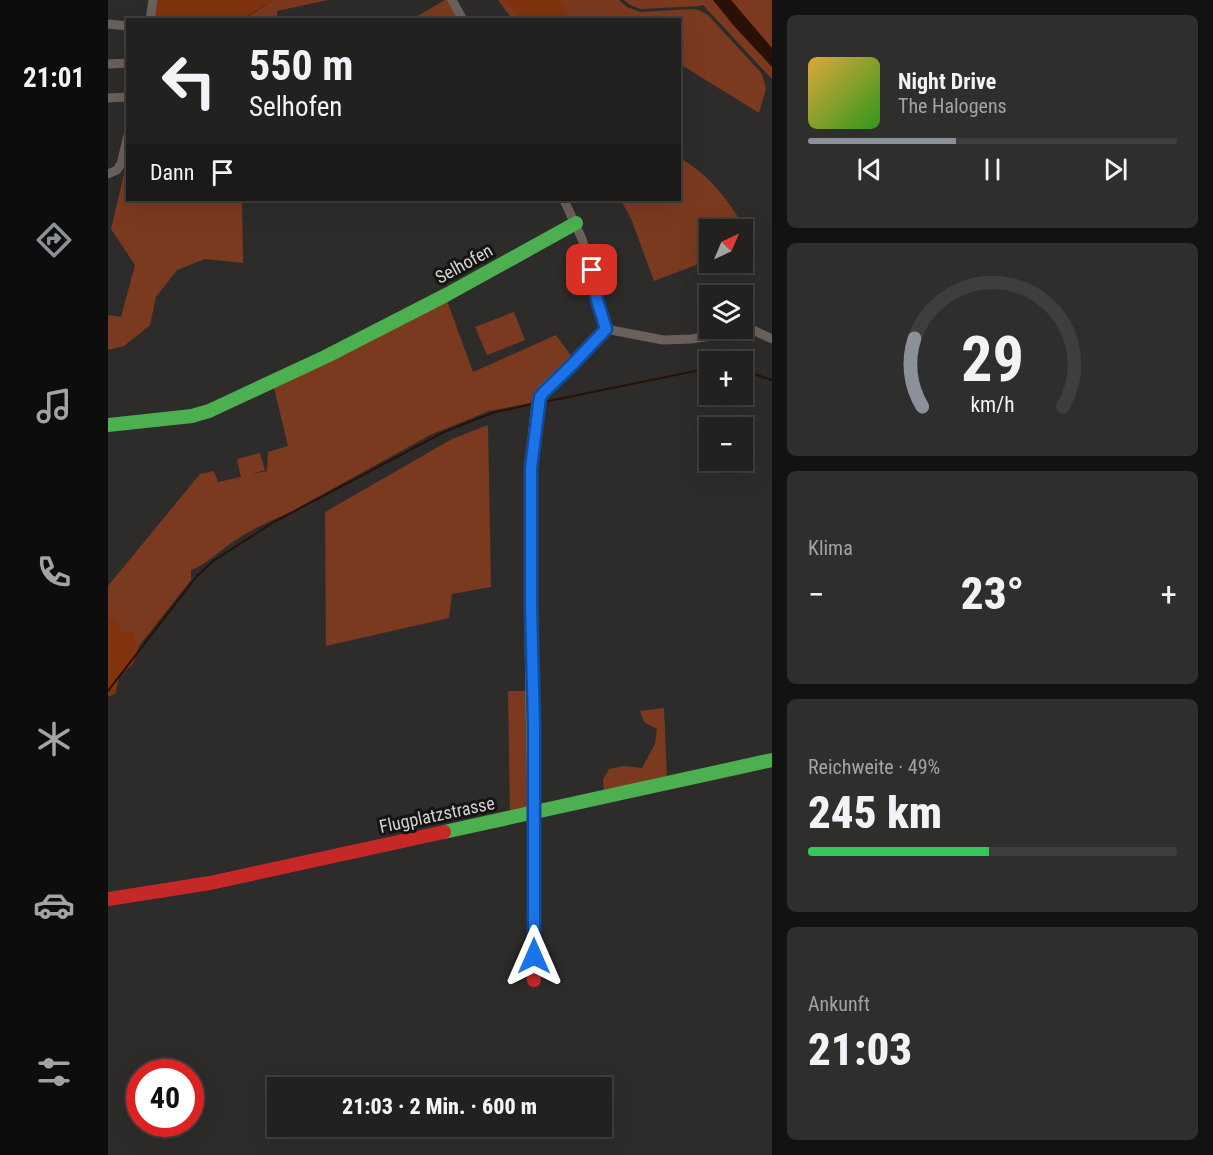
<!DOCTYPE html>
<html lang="de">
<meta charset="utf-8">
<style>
:root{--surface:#222120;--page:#2e2e2d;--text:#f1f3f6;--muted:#a2a3a5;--line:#3f3e3e;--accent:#8c9099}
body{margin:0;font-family:"Roboto Condensed",sans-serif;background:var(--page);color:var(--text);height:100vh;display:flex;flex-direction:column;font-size:22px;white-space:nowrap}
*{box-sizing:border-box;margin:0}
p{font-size:20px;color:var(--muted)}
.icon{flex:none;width:33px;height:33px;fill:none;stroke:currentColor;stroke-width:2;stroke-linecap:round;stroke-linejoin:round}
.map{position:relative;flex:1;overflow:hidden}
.drawer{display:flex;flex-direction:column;gap:15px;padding:15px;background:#131212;width:441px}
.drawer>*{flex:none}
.banner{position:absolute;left:18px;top:18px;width:555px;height:183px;border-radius:0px;box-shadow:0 6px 24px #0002,0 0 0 2px var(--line);background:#222120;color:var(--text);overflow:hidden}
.needle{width:39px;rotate:44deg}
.buttons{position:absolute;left:591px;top:219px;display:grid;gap:12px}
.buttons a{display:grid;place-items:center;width:54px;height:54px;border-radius:0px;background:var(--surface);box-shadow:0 6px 24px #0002,0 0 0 2px var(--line);font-size:30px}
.speed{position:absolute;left:18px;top:1059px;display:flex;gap:12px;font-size:30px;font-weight:700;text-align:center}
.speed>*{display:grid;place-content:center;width:78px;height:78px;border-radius:50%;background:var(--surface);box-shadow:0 6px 24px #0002,0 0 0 2px var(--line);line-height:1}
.speed .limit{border:9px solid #d22;background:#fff;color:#111}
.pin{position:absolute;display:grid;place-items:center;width:51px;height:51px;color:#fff;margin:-26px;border-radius:12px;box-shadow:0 3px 9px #0006}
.me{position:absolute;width:66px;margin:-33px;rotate:0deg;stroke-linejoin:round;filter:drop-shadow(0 0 4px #0008)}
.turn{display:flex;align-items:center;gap:21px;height:126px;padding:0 24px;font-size:27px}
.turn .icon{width:78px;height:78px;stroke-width:2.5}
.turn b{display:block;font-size:42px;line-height:51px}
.then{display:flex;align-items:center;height:57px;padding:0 24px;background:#0003;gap:12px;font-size:22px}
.big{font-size:45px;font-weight:800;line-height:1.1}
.drawer .widget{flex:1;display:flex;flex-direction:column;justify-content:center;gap:9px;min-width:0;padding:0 21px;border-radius:9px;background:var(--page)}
.drawer .dial{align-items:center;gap:0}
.dial svg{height:156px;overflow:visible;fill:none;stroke:var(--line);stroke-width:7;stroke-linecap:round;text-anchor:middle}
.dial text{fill:var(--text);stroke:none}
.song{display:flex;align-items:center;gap:18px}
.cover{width:72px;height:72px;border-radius:9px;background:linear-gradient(135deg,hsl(40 70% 55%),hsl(110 70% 35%))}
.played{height:6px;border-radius:3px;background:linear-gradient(90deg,var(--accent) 40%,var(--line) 40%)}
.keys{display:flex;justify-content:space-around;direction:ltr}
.heat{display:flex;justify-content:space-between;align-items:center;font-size:33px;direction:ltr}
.charge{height:9px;border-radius:4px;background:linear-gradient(90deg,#34c759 49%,var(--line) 0)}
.trip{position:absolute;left:159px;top:1077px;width:345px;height:60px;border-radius:0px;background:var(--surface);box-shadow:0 6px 24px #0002,0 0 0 2px var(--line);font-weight:800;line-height:60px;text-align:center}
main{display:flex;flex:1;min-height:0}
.tab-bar{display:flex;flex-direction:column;width:108px;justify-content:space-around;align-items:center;background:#0e0d0d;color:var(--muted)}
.tab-bar .icon{width:42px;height:42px}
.tab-bar .on{color:var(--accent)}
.tab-bar b{font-size:27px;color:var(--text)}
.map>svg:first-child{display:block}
.green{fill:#7b3a1f}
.forest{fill:#80330e}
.water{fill:#2a1108}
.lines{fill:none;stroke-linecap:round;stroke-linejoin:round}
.stream{stroke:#2a1108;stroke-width:2}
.street{stroke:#6c605b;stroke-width:9}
.fast{stroke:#4caf50;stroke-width:14}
.jam{stroke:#c62828;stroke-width:14}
.route-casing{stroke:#114b97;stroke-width:15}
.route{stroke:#1a73e8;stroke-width:10}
.labels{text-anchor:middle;stroke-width:6;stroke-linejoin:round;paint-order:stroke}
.street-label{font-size:18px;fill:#d4d2d1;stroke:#151413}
</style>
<main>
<nav class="tab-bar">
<b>21:01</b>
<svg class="icon on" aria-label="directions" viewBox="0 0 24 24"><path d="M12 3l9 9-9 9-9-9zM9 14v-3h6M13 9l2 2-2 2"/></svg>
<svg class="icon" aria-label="music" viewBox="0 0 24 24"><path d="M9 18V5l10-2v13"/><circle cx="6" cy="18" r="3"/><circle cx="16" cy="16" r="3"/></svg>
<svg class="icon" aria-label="phone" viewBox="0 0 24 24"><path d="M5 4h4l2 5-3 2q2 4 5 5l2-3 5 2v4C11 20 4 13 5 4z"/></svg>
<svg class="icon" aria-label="climate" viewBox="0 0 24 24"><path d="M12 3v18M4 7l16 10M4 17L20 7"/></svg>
<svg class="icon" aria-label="car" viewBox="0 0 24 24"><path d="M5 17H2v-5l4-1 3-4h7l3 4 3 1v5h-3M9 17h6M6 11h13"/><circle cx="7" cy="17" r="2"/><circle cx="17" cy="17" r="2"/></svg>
<svg class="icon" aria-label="filters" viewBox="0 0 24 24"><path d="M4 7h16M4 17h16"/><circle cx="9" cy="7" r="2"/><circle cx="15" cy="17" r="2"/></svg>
</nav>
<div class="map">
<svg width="664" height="1155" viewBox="0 0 664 1155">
<rect width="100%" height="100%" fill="#2d2c2b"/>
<!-- green -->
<path class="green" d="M166,0H220L169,11V19L135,20Z
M337,0H342L353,20H303Z
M390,0H511L519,7L532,12L584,9L590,10L600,15L654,74L658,89L651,113L572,64V20L404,19Z
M516,0H664V79L595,5L591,6L533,9L522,5Z
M572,158C608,179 625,208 646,243L635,248L634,230H602L601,260L546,281L524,221L513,200H572Z
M19,161L20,200H134L135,263L97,259L69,270L48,297L42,325L16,346L0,350V315L13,317L27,265L3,229Z
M338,298L365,372L448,335L466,360L427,395L422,403L381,411L322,435L179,514C158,522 137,533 119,546C107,555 97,565 83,570V580L0,685V586L92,474L106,471L110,482L133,477L129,459L152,453L157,470L143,474L159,471L160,452L180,446L165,384Z
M406,312L417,340L379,355L367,327Z
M380,425L383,587L344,594L341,618L218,646L217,512L344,439Z
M400,691H422V802L419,810L402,814Z
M556,708L559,776L496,791L495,780L501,769L516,766L534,768L547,744L549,729L536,722L532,711Z"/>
<!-- forest -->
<path class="forest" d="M49,0H166L135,19L45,20Z
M397,0H453L462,19H413Z
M0,619H8L12,625L11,631H23L31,647L25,664L11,676L8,693L0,697Z"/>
<!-- water -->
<path class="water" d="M605,0H623L664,48V67L626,26Z"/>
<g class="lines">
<!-- stream -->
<path class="stream" d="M634,370L664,380
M436,402L602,368
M0,691L88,577L105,561L166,522L336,432L384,413L425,404"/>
<!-- street -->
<path class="street" d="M344,0L355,20
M42,20L45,0
M0,24L20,26
M0,64L20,63
M0,98L20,97
M0,174L9,170L13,164L20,135
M456,200L474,239L484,271L489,300L498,329L555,340L583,339L645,330L664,339"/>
<!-- fast -->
<path class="fast" d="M0,425L84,416L101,411L217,357L338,295L468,223
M426,787L423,607V468L431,400L436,391L462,367L498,329
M336,832L664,760"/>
<!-- jam -->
<path class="jam" d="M426,787V980
M0,899L102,883L336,832"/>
</g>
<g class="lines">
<defs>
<path id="route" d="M426,956V727L423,607V468L432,397L436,392L462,367L498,329L489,300L484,270"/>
</defs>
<!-- route casing -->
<use href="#route" class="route-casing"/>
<!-- route -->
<use href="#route" class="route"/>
</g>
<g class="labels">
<!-- street labels -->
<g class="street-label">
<text transform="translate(356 264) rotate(-29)" y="6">Selhofen</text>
<text transform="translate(329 815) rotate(-12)" y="6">Flugplatzstrasse</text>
</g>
</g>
</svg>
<div class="buttons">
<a><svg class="needle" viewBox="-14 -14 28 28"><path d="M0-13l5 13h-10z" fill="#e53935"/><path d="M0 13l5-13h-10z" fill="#a2a3a5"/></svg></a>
<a><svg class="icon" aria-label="layers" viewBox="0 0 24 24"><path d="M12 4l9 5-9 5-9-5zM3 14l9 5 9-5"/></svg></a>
<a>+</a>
<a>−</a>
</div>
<div class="speed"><div class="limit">40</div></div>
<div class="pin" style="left:484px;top:270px;background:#d93025"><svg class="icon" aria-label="arrive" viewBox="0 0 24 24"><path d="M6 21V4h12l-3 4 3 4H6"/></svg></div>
<svg class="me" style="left:426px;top:956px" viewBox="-20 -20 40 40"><path d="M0-17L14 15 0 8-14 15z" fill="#1a73e8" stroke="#fff" stroke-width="4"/></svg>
<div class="trip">21:03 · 2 Min. · 600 m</div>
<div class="banner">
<div class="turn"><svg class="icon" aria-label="left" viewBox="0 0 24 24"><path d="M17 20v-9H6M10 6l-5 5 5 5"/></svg><div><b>550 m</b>Selhofen</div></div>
<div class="then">Dann<svg class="icon" aria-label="arrive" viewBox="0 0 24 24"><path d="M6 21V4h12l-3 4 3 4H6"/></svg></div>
</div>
</div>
<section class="drawer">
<div class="widget">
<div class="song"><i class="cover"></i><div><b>Night Drive</b><p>The Halogens</p></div></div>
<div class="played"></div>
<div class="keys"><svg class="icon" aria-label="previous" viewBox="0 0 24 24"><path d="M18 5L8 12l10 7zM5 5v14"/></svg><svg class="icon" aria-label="pause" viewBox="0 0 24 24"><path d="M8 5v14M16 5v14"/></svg><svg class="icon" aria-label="next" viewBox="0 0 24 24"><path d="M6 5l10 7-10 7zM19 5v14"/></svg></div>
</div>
<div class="widget dial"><svg viewBox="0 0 100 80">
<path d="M14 69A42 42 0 1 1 86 69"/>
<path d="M14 69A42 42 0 0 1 10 34" stroke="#8c9099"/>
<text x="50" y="56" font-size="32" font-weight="700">29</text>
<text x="50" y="72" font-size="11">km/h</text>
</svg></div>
<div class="widget"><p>Klima</p>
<div class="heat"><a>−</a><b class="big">23°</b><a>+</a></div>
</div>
<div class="widget"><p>Reichweite · 49%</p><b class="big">245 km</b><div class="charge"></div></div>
<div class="widget"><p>Ankunft</p><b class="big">21:03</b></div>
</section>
</main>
